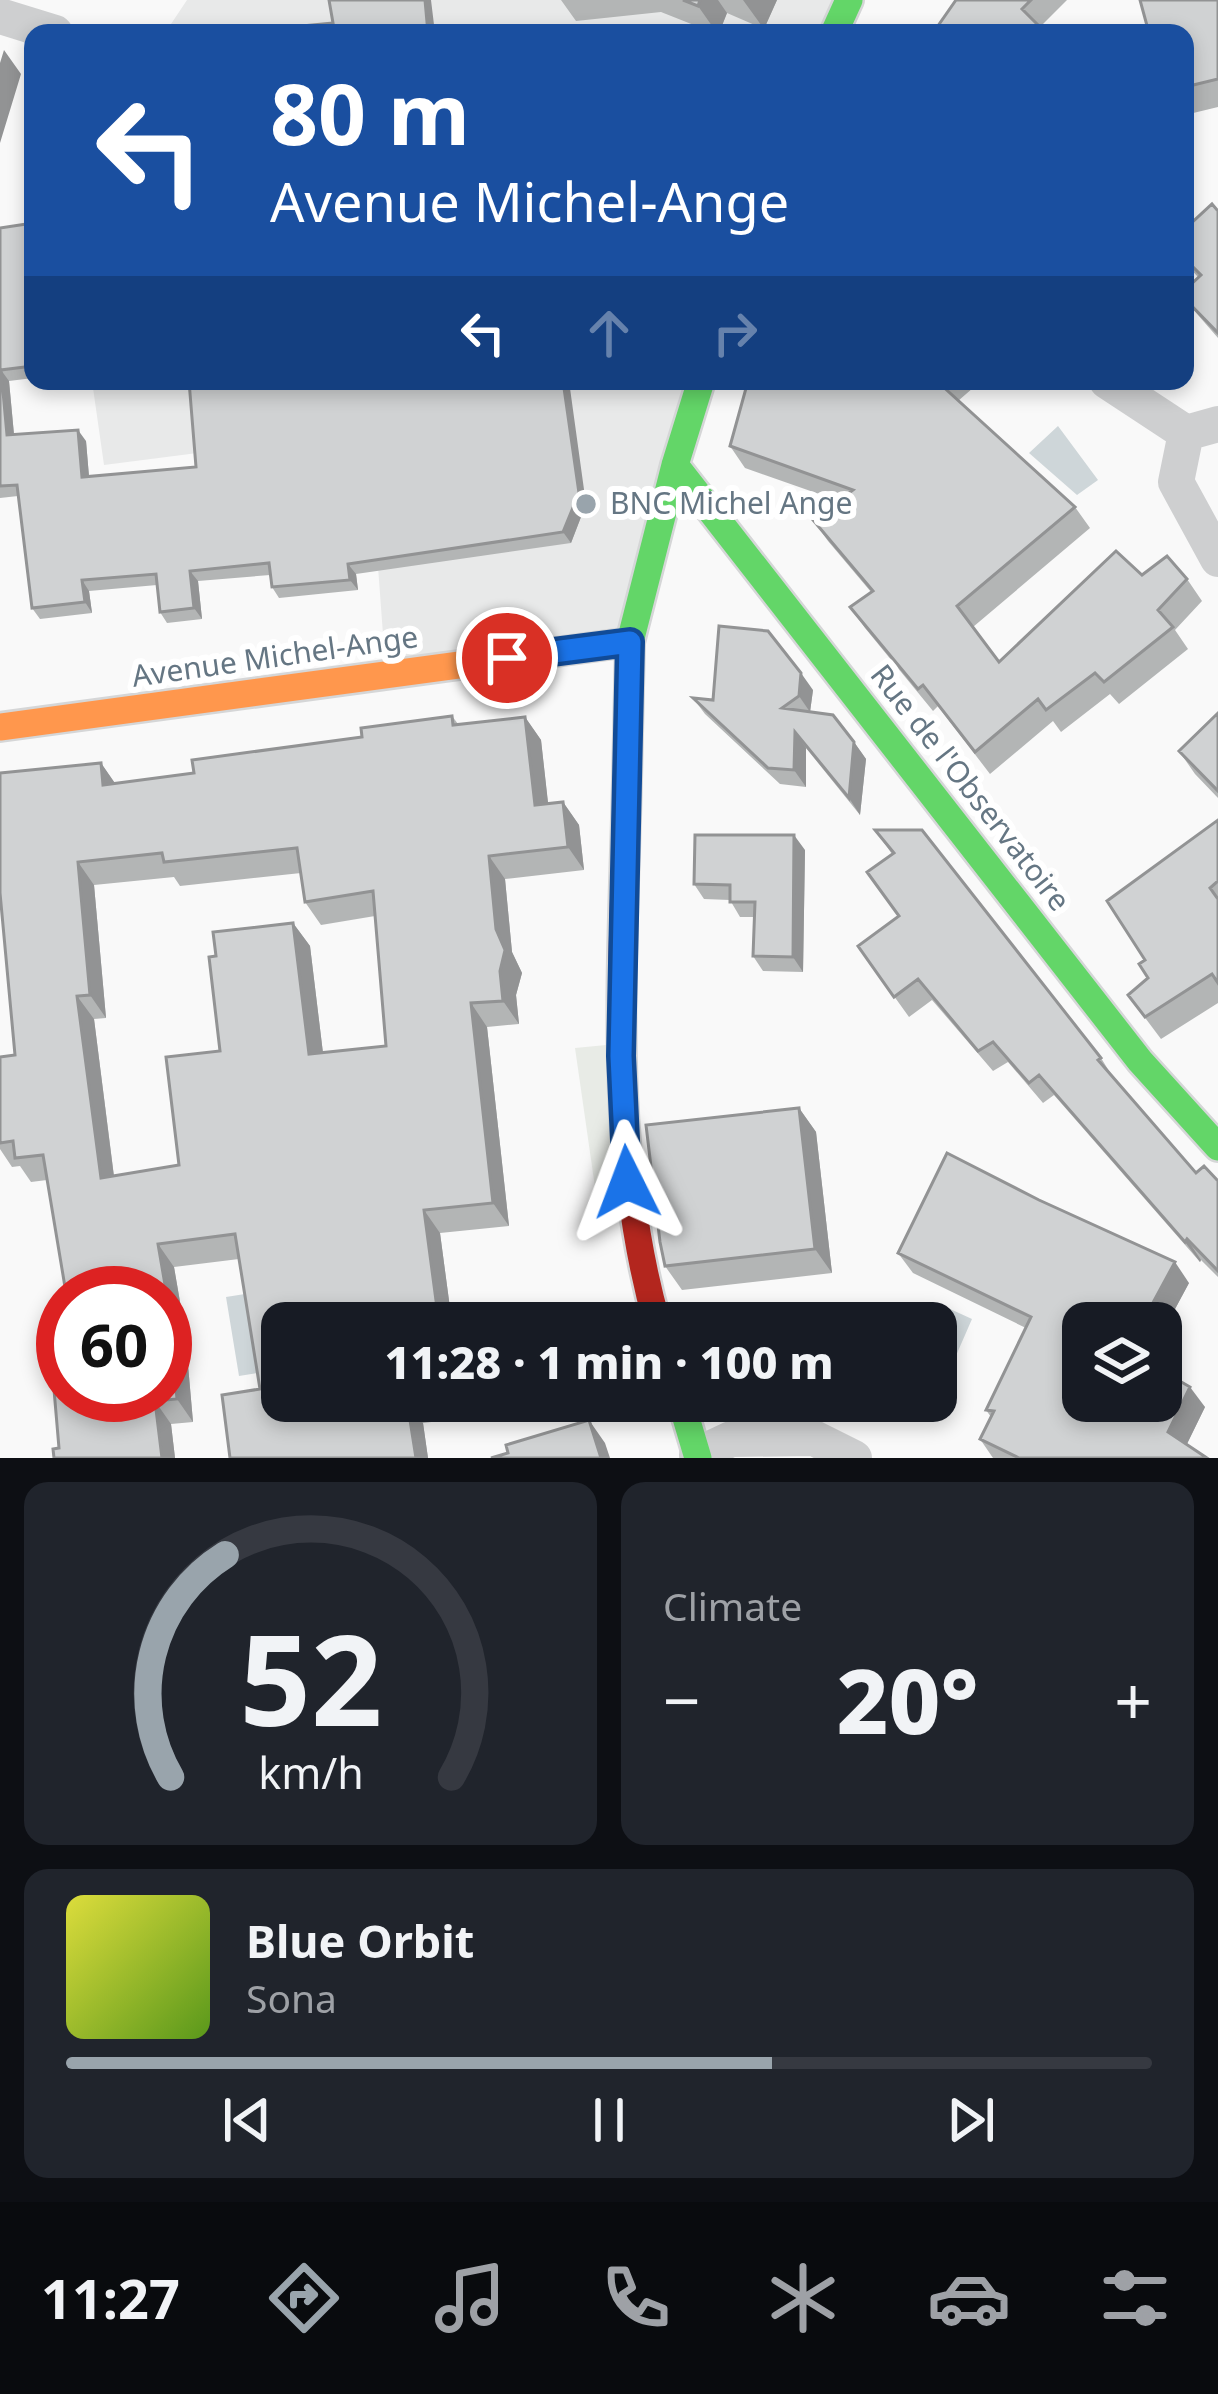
<!DOCTYPE html>
<meta charset="utf-8">
<style>
:root{--surface:#171b24;--page:#20242c;--text:#f1f3f6;--muted:#9ea1a6;--line:#363941;--accent:#99a4ac}
body{margin:0;font-family:"Noto Sans",sans-serif;background:var(--page);color:var(--text);height:100vh;display:flex;flex-direction:column;font-size:45px;white-space:nowrap}
*{box-sizing:border-box;margin:0}
p{font-size:39px;color:var(--muted)}
.icon{flex:none;width:66px;height:66px;fill:none;stroke:currentColor;stroke-width:2;stroke-linecap:round;stroke-linejoin:round}
.map{position:relative;height:1458px;overflow:hidden}
.sheet{display:flex;flex-direction:column;gap:24px;padding:24px;background:#0d0f14;flex:1}
.sheet>*{flex:none}
.guide{position:absolute;left:24px;top:24px;width:1170px;height:366px;border-radius:24px;box-shadow:0 6px 18px #0003;background:#1a4fa0;color:#fff;overflow:hidden}
.buttons{position:absolute;left:1062px;top:1302px;display:grid;gap:24px}
.buttons a{display:grid;place-items:center;width:120px;height:120px;border-radius:24px;background:var(--surface);box-shadow:0 6px 18px #0003;font-size:60px}
.speed{position:absolute;left:36px;top:1266px;display:flex;gap:24px;font-size:60px;font-weight:700;text-align:center}
.speed>*{display:grid;place-content:center;width:156px;height:156px;border-radius:50%;background:var(--surface);box-shadow:0 6px 18px #0003;line-height:1}
.speed .limit{border:18px solid #d22;background:#fff;color:#111}
.pin{position:absolute;display:grid;place-items:center;width:102px;height:102px;color:#fff;margin:-51px;border:6px solid #fff;border-radius:50%;box-shadow:0 3px 12px #0007}
.me{position:absolute;width:132px;margin:-66px;rotate:357deg;stroke-linejoin:round;filter:drop-shadow(0 0 9px #0008)}
.turn{display:flex;align-items:center;gap:42px;height:252px;padding:0 48px;font-size:54px}
.turn .icon{width:156px;height:156px;stroke-width:2.5}
.turn b{display:block;font-size:84px;line-height:102px}
.lanes{display:flex;align-items:center;height:114px;padding:0 48px;background:#0003;justify-content:center;gap:60px;direction:ltr}
.lanes .off{opacity:.35}
.big{font-size:90px;font-weight:800;line-height:1.1}
.sheet .tile{flex:1;display:flex;flex-direction:column;justify-content:center;gap:18px;min-width:0;padding:0 42px;border-radius:24px;background:var(--page)}
.sheet .dial{align-items:center;gap:0}
.dial svg{height:312px;overflow:visible;fill:none;stroke:var(--line);stroke-width:7;stroke-linecap:round;text-anchor:middle}
.dial text{fill:var(--text);stroke:none}
.song{display:flex;align-items:center;gap:36px}
.cover{width:144px;height:144px;border-radius:18px;background:linear-gradient(135deg,hsl(60 70% 55%),hsl(90 70% 35%))}
.played{height:12px;border-radius:6px;background:linear-gradient(90deg,var(--accent) 65%,var(--line) 65%)}
.keys{display:flex;justify-content:space-around;direction:ltr}
.heat{display:flex;justify-content:space-between;align-items:center;font-size:66px;direction:ltr}
.sheet .tiles{flex:1;display:grid;gap:24px;grid-template-columns:1fr 1fr}
.tile:last-child{grid-column:span 2}
.trip{position:absolute;left:261px;top:1302px;width:696px;height:120px;border-radius:24px;background:var(--surface);box-shadow:0 6px 18px #0003;font-weight:800;line-height:120px;text-align:center}
.dock{display:flex;height:192px;justify-content:space-around;align-items:center;background:#090b0e;color:var(--muted)}
.dock .icon{width:84px;height:84px}
.dock .selected{color:var(--accent)}
.dock b{font-size:54px;color:var(--text)}
.map>svg:first-child{display:block}
.built{fill:#e8e9e9}
.green{fill:#e8ebe6}
.water{fill:#ced6d9}
.lines{fill:none;stroke-linecap:round;stroke-linejoin:round}
.fast-casing{stroke:#d5d6d7;stroke-width:32}
.slow-casing{stroke:#d5d6d7;stroke-width:32}
.jam-casing{stroke:#d5d6d7;stroke-width:32}
.street{stroke:#cecfd0;stroke-width:36}
.fast{stroke:#63d668;stroke-width:27}
.slow{stroke:#ff974d;stroke-width:27}
.jam{stroke:#b3261e;stroke-width:27}
.wall{fill:#b3b5b5;fill-rule:evenodd}
.shaded-wall{fill:#929394}
.building{fill:#d0d2d3;stroke:#929394;stroke-width:3;fill-rule:evenodd}
.route-casing{stroke:#114b97;stroke-width:30}
.route{stroke:#1a73e8;stroke-width:21}
.poi-dot{fill:#99a4ac;stroke:#fff;stroke-width:4.5}
.labels{text-anchor:middle;stroke-width:12;stroke-linejoin:round;paint-order:stroke}
.poi-label{font-size:30px;fill:#657683;stroke:#fff;text-anchor:start}
.street-label{font-size:30px;fill:#657683;stroke:#fff}
</style>
<div class="map">
<svg width="1218" height="1458" viewBox="0 0 1218 1458">
<rect width="100%" height="100%" fill="#f9f9f9"/>
<!-- built -->
<path class="built" d="M187,0H849L834,33H165Z
M92,381H701L630,642L386,675L368,431L104,465Z"/>
<!-- green -->
<path class="green" d="M606,1045L616,1213L599,1215L575,1048Z"/>
<!-- water -->
<path class="water" d="M1058,426L1098,480L1077,495L1029,453Z
M257,1292L270,1371L239,1376L226,1297Z
M937,1303L972,1319L948,1374L936,1368V1323H929Z"/>
<g class="lines">
<defs>
<path id="fast" d="M834,33L849,0
M675,465L1140,1061L1218,1147
M627,780L630,642L675,465L701,381
M681,1401L698,1458"/>
<path id="slow" d="M0,727L630,642"/>
<path id="jam" d="M627,780C623,962 607,1146 657,1323"/>
</defs>
<!-- fast casing -->
<use href="#fast" class="fast-casing"/>
<!-- slow casing -->
<use href="#slow" class="slow-casing"/>
<!-- jam casing -->
<use href="#jam" class="jam-casing"/>
<!-- street -->
<path class="street" d="M0,16L55,33
M1107,381L1186,433L1218,424
M1186,433L1176,482L1218,559
M697,1455L731,1439L814,1438L854,1458"/>
<!-- fast -->
<use href="#fast" class="fast"/>
<!-- slow -->
<use href="#slow" class="slow"/>
<!-- jam -->
<use href="#jam" class="jam"/>
</g>
<!-- wall -->
<path class="wall" d="M561,0H777L764,29L727,13L719,33H714L661,12L576,21Z
M956,0H1067L1040,27Z
M1218,0V107L1185,115V33Z
M1218,211V338L1185,300V290L1198,277L1185,263V229Z
M33,223V378L9,381L14,434L86,441L89,477L586,504L571,543L356,574L358,590L279,598L272,587L270,575L198,581L202,619L167,623L160,612L157,585L89,591L92,613L40,619L32,608L18,496L0,498V228Z
M748,381H981L958,401L1075,507L1090,528L973,627L999,662L1142,575L1187,579L1202,601L1175,630L1188,649L1119,704L1110,694L1061,732L1053,721L990,774L938,706L933,711L865,628L850,607L871,592L828,541L813,520L839,501L745,468L730,446Z
M813,690L810,712L854,742L866,759L860,815L806,748V787L780,784L705,714L693,698L713,700Z
M1218,713V798L1195,774L1179,751Z
M452,716L458,724L525,717L541,740L548,804L563,802L579,825L584,870L505,879L512,952L522,973L516,995L519,1024L487,1027L509,1226L440,1233L452,1323H282V1401H462L465,1418L423,1423L428,1458H230L222,1395L260,1389L239,1259L174,1267L185,1331L193,1422L171,1424L175,1458H54L53,1449L59,1448L49,1331L63,1330V1395H165V1293H66L47,1180L31,1182L20,1166L12,1167L0,1149V1057L15,1055L0,893V773L101,763L115,784L194,773L192,760L362,737L361,728ZM301,873L305,902L321,925L375,916L386,1046L323,1053L310,946L293,923L213,932L216,956L209,957L220,1051L166,1057L179,1165L114,1176L94,1019L106,1018L94,885L174,877L180,886Z
M1218,820V1003L1161,1039L1128,995L1148,978L1145,960Z
M875,830L1101,1058L1114,1079L1196,1173L1218,1181V1277L1201,1260L1200,1262L1054,1095L1043,1103L1008,1062L993,1071L932,1000L909,1017L858,946L898,917L892,854Z
M805,850L803,972L763,971L753,956L754,917H740L730,900L704,899L694,884Z
M799,1108L816,1132L832,1273L682,1290L665,1266Z
M898,1253L1189,1283L1161,1335V1323H1083L1205,1407L1187,1444L1207,1458H993L980,1439L991,1417L986,1410L1026,1328L913,1273Z"/>
<!-- shaded-wall -->
<path class="shaded-wall" d="M425,0H431L435,33H428Z
M700,0H718L727,13L719,33H717L698,6Z
M743,0H777L764,29Z
M4,50L21,74L0,143V63Z
M1,370L9,381L15,446L7,435Z
M563,381H569L586,504L571,543L563,532Z
M78,430L86,441L90,488L82,477Z
M348,564L356,574L358,590L350,580Z
M190,571L198,581L202,619L194,608Z
M82,580L89,591L92,613L85,602Z
M801,673L813,690L810,712L799,696Z
M525,717L541,740L551,829L535,805Z
M795,732L806,748V787L794,770Z
M854,742L866,759L860,815L849,798Z
M101,763L117,786L103,785Z
M563,802L579,825L584,870L568,847Z
M794,835L805,850L803,972L793,957Z
M489,856L505,879L512,952L522,973L516,995L519,1024L503,1001Z
M78,862L94,885L106,1018L90,995Z
M293,923L310,946L326,1078L309,1054Z
M77,996L94,1019L117,1201L101,1178Z
M471,1003L487,1027L509,1226L493,1203Z
M799,1108L816,1132L832,1273L815,1249Z
M424,1210L440,1233L452,1323H439Z
M1187,1239L1201,1260L1200,1262L1185,1242Z
M158,1244L174,1267L185,1331L193,1422L177,1399Z
M1175,1262L1189,1283L1161,1335V1323H1142Z
M1190,1387L1205,1407L1183,1452L1168,1432Z
M155,1401L171,1424L175,1458H162Z
M407,1401L423,1423L428,1458H416Z
M453,1401H462L465,1418Z
M589,1420L605,1443L610,1458H601Z"/>
<!-- building -->
<path class="building" d="M329,0H425L428,33H281L280,28L333,23Z
M683,0H700L698,6Z
M956,0H1031L1022,9L1046,33H933Z
M1140,0H1218V79L1185,87V33H1149Z
M1212,204L1218,211V333L1185,299V290L1201,275L1185,259V229Z
M33,223V366L1,370L7,435L78,430L82,477L196,467L189,381H563L579,493L563,532L348,564L350,580L272,587L269,563L190,571L194,608L160,612L156,574L82,580L85,602L32,608L17,485L0,486V228Z
M748,381H941L939,383L1075,507L957,606L999,662L1116,551L1142,575L1167,556L1187,579L1158,610L1173,627L1104,682L1095,673L1046,710L1038,699L975,752L923,685L918,689L850,607L873,591L813,520L853,490L730,446Z
M719,626L768,631L801,673L799,696L782,708L833,715L854,742L849,798L795,732L794,770L768,768L693,698L713,700Z
M1218,713V791L1179,751Z
M452,716L453,725L525,717L535,805L563,802L568,847L489,856L496,929L505,950L500,971L503,1001L471,1003L493,1203L424,1210L439,1323H282V1401H407L416,1458H230L222,1395L260,1389L235,1234L158,1244L169,1308L177,1399L155,1401L162,1458H54L53,1449L59,1448L49,1331L63,1330V1395H165V1293H66L43,1155L15,1158L13,1141L0,1143V1057L15,1055L0,893V773L101,763L103,785L194,773L192,760L362,737L361,728ZM297,848L305,902L373,891L386,1046L309,1054L293,923L213,932L216,956L209,957L220,1051L166,1057L179,1165L101,1178L77,996L90,995L78,862L162,853L164,862Z
M1218,820V881L1210,888L1218,899V983L1212,974L1145,1017L1128,995L1148,978L1139,964L1145,960L1107,901Z
M875,830H922L1101,1058L1098,1060L1196,1173L1204,1166L1218,1181V1271L1187,1239L1185,1242L1039,1075L1029,1083L993,1042L978,1051L918,979L894,997L858,946L899,916L867,872L894,853Z
M695,835H794L793,957L753,956L755,902H730V885L694,884Z
M799,1108L815,1249L665,1266L660,1242L646,1125Z
M947,1153L1039,1200L1175,1262L1142,1323H1083V1401H1161V1370L1190,1387L1168,1432L1207,1458H1019L980,1439L994,1411L986,1410L1031,1317L898,1253Z
M589,1420L601,1458H491L508,1453L506,1445Z"/>
<g class="lines">
<defs>
<path id="route" d="M507,658L630,642L621,1056L627,1182"/>
</defs>
<!-- route casing -->
<use href="#route" class="route-casing"/>
<!-- route -->
<use href="#route" class="route"/>
</g>
<!-- markers -->
<circle class="poi-dot" cx="586" cy="504" r="12"/>
<g class="labels">
<!-- poi labels -->
<g class="poi-label">
<text x="610" y="514">BNC Michel Ange</text>
</g>
<!-- street labels -->
<g class="street-label">
<text transform="translate(275 657) rotate(-8)" y="10">Avenue Michel-Ange</text>
<text transform="translate(970 788) rotate(52)" y="10">Rue de l'Observatoire</text>
</g>
</g>
</svg>
<div class="buttons">
<a><svg class="icon" aria-label="layers" viewBox="0 0 24 24"><path d="M12 4l9 5-9 5-9-5zM3 14l9 5 9-5"/></svg></a>
</div>
<div class="speed"><div class="limit">60</div></div>
<div class="pin" style="left:507px;top:658px;background:#d93025"><svg class="icon" aria-label="arrive" viewBox="0 0 24 24"><path d="M6 21V4h12l-3 4 3 4H6"/></svg></div>
<svg class="me" style="left:627px;top:1182px" viewBox="-20 -20 40 40"><path d="M0-17L14 15 0 8-14 15z" fill="#1a73e8" stroke="#fff" stroke-width="4"/></svg>
<div class="trip">11:28 · 1 min · 100 m</div>
<div class="guide">
<div class="turn"><svg class="icon" aria-label="left" viewBox="0 0 24 24"><path d="M17 20v-9H6M10 6l-5 5 5 5"/></svg><div><b>80 m</b>Avenue Michel-Ange</div></div>
<div class="lanes"><svg class="icon" aria-label="left" viewBox="0 0 24 24"><path d="M17 20v-9H6M10 6l-5 5 5 5"/></svg><svg class="icon off" aria-label="ahead" viewBox="0 0 24 24"><path d="M12 20V5M6 11l6-6 6 6"/></svg><svg class="icon off" aria-label="right" viewBox="0 0 24 24"><path d="M7 20v-9h11M14 6l5 5-5 5"/></svg></div>
</div>
</div>
<section class="sheet">
<div class="tiles">
<div class="tile dial"><svg viewBox="0 0 100 80">
<path d="M14 69A42 42 0 1 1 86 69"/>
<path d="M14 69A42 42 0 0 1 28 12" stroke="#99a4ac"/>
<text x="50" y="56" font-size="32" font-weight="700">52</text>
<text x="50" y="72" font-size="11">km/h</text>
</svg></div>
<div class="tile"><p>Climate</p>
<div class="heat"><a>−</a><b class="big">20°</b><a>+</a></div>
</div>
<div class="tile">
<div class="song"><i class="cover"></i><div><b>Blue Orbit</b><p>Sona</p></div></div>
<div class="played"></div>
<div class="keys"><svg class="icon" aria-label="previous" viewBox="0 0 24 24"><path d="M18 5L8 12l10 7zM5 5v14"/></svg><svg class="icon" aria-label="pause" viewBox="0 0 24 24"><path d="M8 5v14M16 5v14"/></svg><svg class="icon" aria-label="next" viewBox="0 0 24 24"><path d="M6 5l10 7-10 7zM19 5v14"/></svg></div>
</div>
</div>
</section>
<nav class="dock">
<b>11:27</b>
<svg class="icon selected" aria-label="directions" viewBox="0 0 24 24"><path d="M12 3l9 9-9 9-9-9zM9 14v-3h6M13 9l2 2-2 2"/></svg>
<svg class="icon" aria-label="music" viewBox="0 0 24 24"><path d="M9 18V5l10-2v13"/><circle cx="6" cy="18" r="3"/><circle cx="16" cy="16" r="3"/></svg>
<svg class="icon" aria-label="phone" viewBox="0 0 24 24"><path d="M5 4h4l2 5-3 2q2 4 5 5l2-3 5 2v4C11 20 4 13 5 4z"/></svg>
<svg class="icon" aria-label="climate" viewBox="0 0 24 24"><path d="M12 3v18M4 7l16 10M4 17L20 7"/></svg>
<svg class="icon" aria-label="car" viewBox="0 0 24 24"><path d="M5 17H2v-5l4-1 3-4h7l3 4 3 1v5h-3M9 17h6M6 11h13"/><circle cx="7" cy="17" r="2"/><circle cx="17" cy="17" r="2"/></svg>
<svg class="icon" aria-label="filters" viewBox="0 0 24 24"><path d="M4 7h16M4 17h16"/><circle cx="9" cy="7" r="2"/><circle cx="15" cy="17" r="2"/></svg>
</nav>
